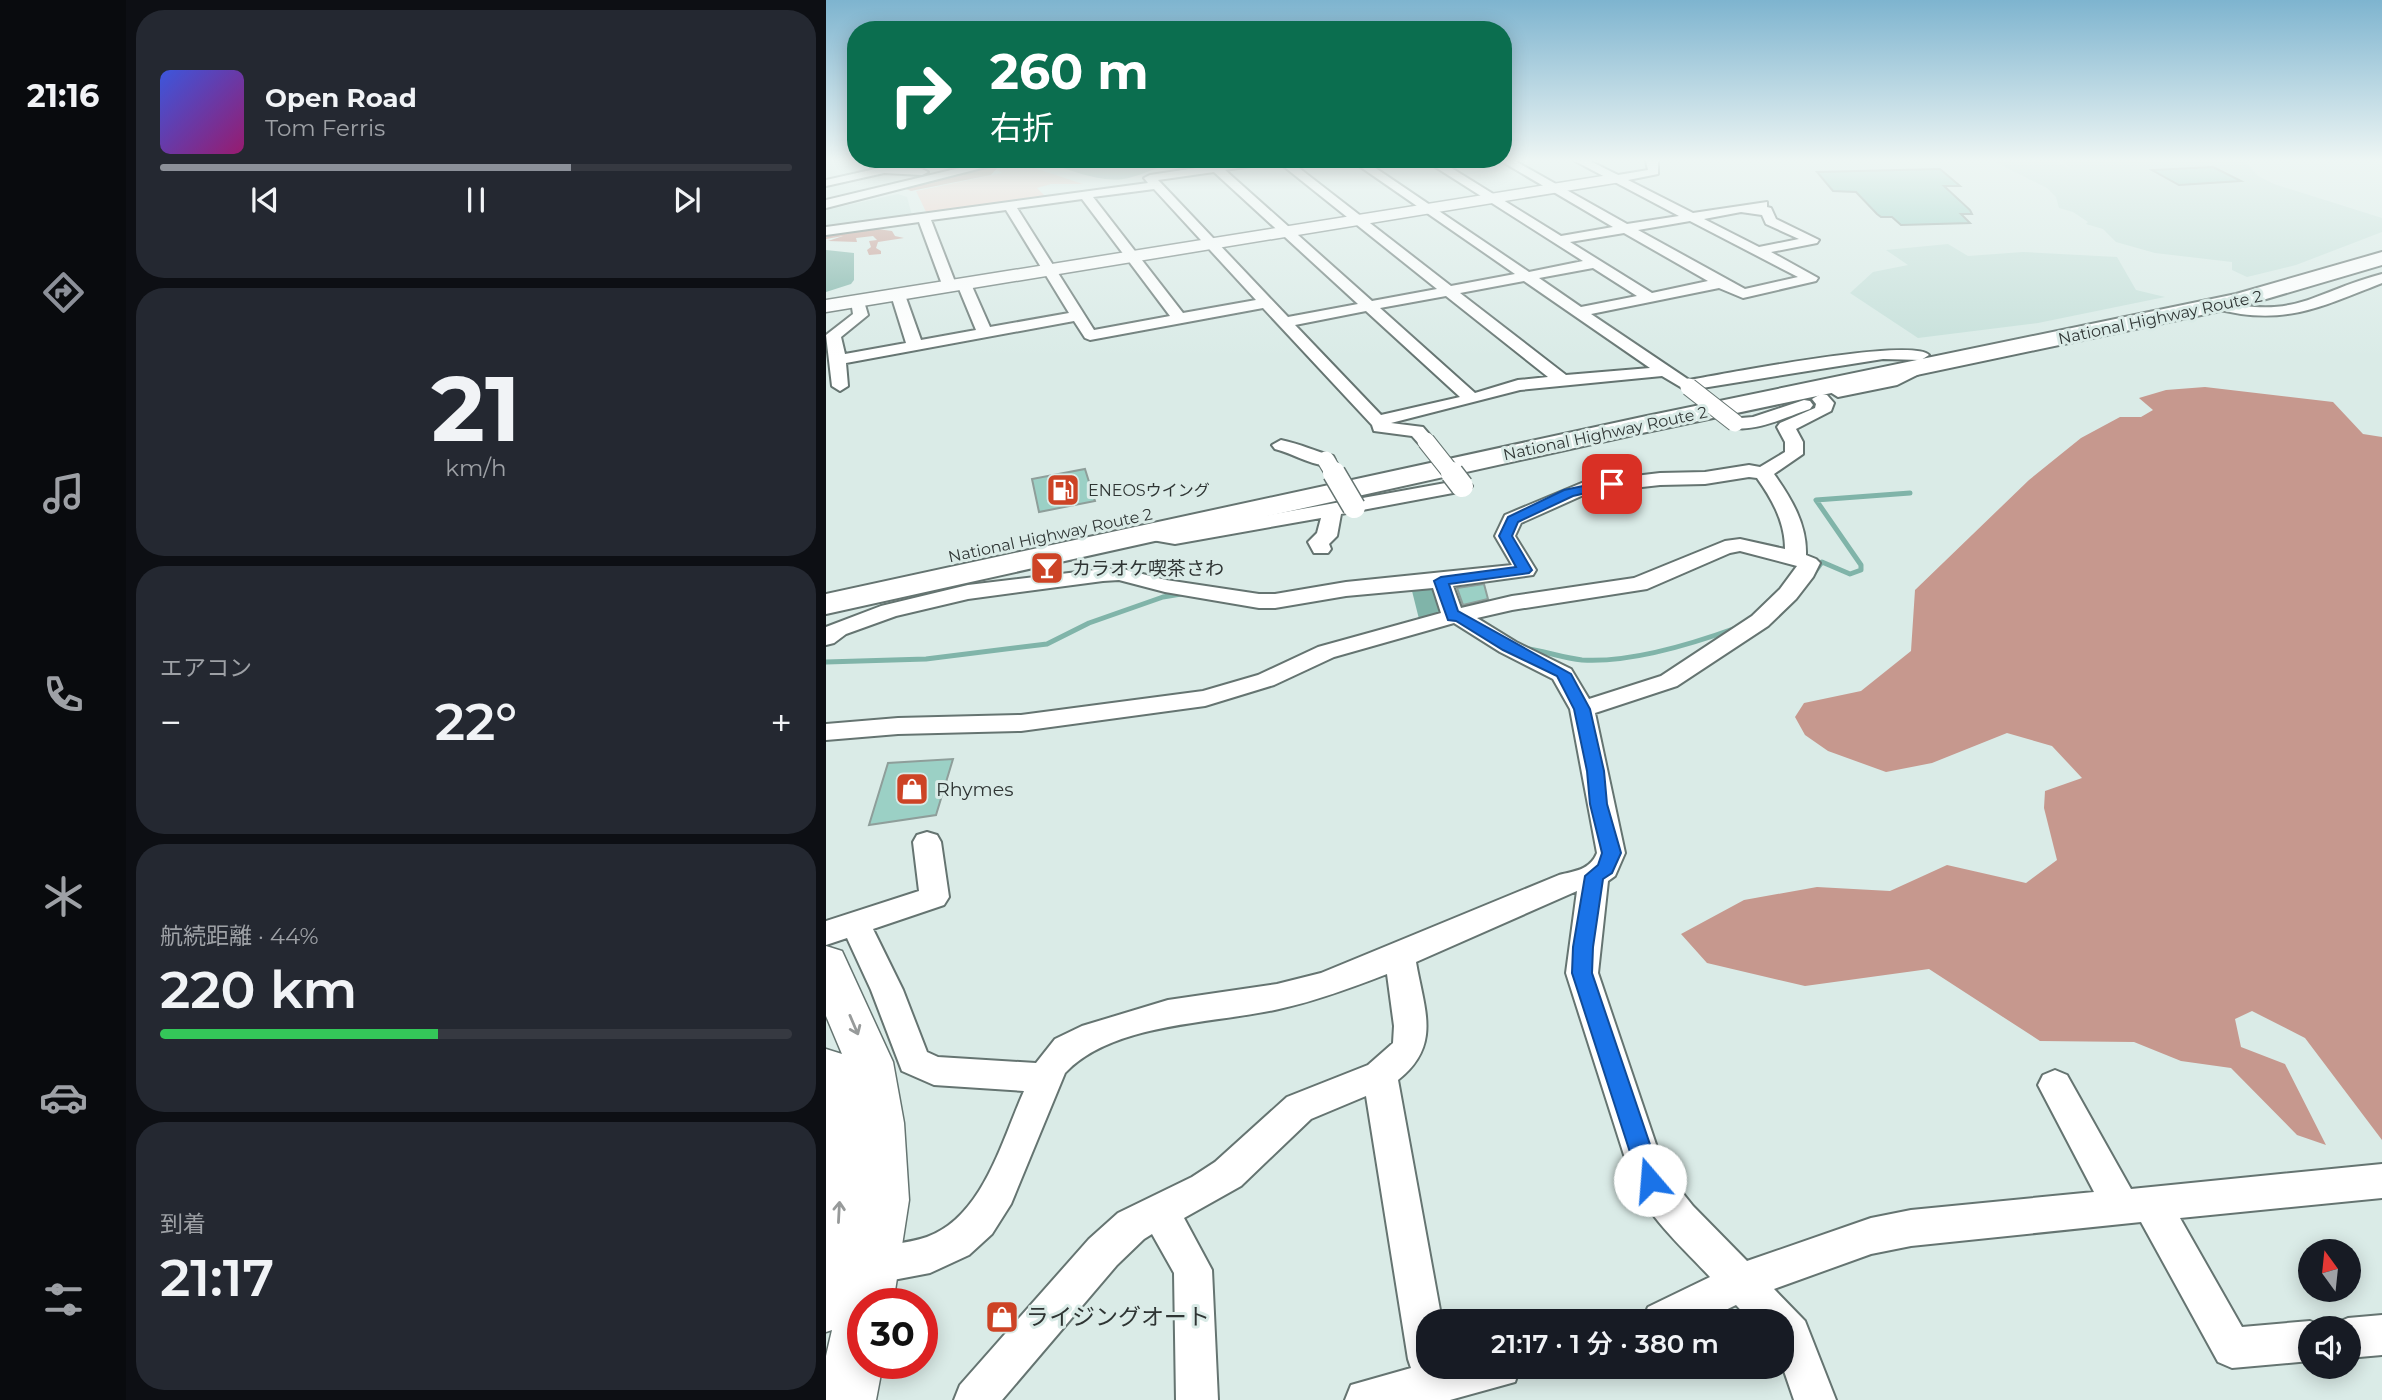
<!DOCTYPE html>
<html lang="ja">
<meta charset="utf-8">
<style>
:root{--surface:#171b24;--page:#242831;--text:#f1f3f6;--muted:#9ea1a6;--line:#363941;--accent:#8c9099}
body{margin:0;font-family:Montserrat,"Noto Sans JP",sans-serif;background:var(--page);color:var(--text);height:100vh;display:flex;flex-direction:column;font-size:26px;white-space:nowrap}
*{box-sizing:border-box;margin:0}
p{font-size:23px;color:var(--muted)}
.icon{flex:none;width:38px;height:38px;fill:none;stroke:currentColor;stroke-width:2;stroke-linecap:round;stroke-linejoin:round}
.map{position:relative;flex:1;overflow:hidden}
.panel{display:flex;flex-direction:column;gap:10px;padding:10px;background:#0d0f14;width:700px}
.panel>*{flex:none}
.hud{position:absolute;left:21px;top:21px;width:665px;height:147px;border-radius:28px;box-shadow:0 4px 18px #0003;background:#0b6e4f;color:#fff;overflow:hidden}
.needle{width:46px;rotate:345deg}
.controls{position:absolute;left:1472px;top:1239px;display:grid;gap:14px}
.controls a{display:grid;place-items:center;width:63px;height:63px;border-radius:50%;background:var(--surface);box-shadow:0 4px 18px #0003;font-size:35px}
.speed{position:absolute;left:21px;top:1288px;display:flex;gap:14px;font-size:35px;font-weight:700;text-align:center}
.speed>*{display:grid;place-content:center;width:91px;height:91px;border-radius:50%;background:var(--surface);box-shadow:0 4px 18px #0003;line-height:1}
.speed .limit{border:10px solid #d22;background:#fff;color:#111}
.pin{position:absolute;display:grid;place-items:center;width:60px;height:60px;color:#fff;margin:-30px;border-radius:14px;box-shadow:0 4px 10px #0006}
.me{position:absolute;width:77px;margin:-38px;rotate:342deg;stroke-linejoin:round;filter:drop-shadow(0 0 5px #0008)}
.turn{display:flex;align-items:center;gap:24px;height:147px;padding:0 28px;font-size:32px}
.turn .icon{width:91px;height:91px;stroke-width:2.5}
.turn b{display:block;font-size:49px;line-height:60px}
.big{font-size:52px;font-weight:600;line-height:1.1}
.panel .tile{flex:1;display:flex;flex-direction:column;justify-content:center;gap:10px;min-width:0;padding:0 24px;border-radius:28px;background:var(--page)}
.panel .dial{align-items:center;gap:0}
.dial b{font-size:91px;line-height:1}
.song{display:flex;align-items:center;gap:21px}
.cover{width:84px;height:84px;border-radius:10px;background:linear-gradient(135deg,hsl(230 70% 55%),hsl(320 70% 35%))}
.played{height:7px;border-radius:4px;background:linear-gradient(90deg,var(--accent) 65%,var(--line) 65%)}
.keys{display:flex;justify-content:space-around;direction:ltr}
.heat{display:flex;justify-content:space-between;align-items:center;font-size:38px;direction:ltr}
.charge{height:10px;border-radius:5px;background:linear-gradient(90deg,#34c759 44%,var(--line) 0)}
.trip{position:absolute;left:590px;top:1309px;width:378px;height:70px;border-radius:28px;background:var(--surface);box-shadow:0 4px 18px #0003;font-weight:600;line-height:70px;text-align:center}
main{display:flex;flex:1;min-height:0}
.dock{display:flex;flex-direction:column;width:126px;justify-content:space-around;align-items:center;background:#090b0e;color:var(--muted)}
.dock .icon{width:49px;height:49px}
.dock .active{color:var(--accent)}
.dock b{font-size:32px;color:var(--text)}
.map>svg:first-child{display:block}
.built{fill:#c6e0da}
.green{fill:#f2c7bd}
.forest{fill:#c6988e}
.water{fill:#80b4a9}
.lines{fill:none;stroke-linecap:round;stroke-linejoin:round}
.stream{stroke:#80b4a9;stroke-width:5}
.building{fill:#9bd0c5;stroke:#8e9e9a;stroke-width:2}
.street-casing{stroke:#657471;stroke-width:4}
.secondary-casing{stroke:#657471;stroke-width:3}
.highway-casing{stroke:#657471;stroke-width:4}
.street{fill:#fff;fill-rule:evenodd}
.secondary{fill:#fff;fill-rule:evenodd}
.highway{fill:#fff;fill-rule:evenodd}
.street-bridge-far1-casing{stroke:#657471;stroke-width:19;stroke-linecap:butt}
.street-bridge-casing{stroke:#657471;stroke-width:25;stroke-linecap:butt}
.street-bridge-far1{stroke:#fff;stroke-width:17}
.street-bridge{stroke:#fff;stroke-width:22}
.oneway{stroke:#979a9a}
.route{fill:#1a73e8;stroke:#114b97;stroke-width:2}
.labels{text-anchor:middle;stroke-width:6;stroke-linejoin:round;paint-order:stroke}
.far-street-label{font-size:16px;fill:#2f3534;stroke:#daebe7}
.far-poi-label{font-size:16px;fill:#2f3534;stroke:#daebe7;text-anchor:start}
.poi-label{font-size:19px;fill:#2f3534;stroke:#daebe7;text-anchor:start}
.near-poi-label{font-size:23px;fill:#2f3534;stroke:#daebe7;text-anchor:start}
</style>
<main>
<nav class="dock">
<b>21:16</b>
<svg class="icon active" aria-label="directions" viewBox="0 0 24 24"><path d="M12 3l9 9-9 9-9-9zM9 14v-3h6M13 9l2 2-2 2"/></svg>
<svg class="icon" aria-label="music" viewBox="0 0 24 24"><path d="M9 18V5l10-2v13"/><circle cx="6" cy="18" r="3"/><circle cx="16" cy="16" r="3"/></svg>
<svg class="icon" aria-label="phone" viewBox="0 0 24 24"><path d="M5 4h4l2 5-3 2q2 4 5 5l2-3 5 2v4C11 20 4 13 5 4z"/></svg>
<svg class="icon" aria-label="climate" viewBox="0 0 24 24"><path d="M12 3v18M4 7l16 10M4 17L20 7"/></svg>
<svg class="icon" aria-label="car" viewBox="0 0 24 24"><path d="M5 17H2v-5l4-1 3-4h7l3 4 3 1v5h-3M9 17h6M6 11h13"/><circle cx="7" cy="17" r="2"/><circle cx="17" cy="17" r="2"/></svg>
<svg class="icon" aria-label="filters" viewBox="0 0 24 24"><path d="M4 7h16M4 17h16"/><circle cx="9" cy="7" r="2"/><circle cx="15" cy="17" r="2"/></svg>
</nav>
<section class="panel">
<div class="tile">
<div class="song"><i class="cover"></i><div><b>Open Road</b><p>Tom Ferris</p></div></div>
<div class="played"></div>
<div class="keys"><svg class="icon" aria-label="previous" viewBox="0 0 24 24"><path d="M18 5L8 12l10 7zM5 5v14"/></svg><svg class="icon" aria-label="pause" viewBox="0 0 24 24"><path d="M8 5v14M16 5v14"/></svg><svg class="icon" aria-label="next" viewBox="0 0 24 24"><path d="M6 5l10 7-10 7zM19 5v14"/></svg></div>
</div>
<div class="tile dial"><b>21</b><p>km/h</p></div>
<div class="tile"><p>エアコン</p>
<div class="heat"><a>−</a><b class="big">22°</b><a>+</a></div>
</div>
<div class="tile"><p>航続距離 · 44%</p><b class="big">220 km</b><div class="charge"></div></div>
<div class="tile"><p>到着</p><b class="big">21:17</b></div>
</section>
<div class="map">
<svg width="1556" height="1400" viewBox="0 0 1556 1400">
<rect width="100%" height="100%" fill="#daebe7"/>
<!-- built -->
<path class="built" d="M1167,161L1230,162L1244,168L1236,161H1419L1432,176L1448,184L1556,218V232L1470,265L1421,277L1406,270V262L1329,253L1290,242L1277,229L1260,224L1262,222L1247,212L1233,208L1230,197L1221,188Z
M72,194L81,197L86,215L0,230V210Z
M1122,244L1142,256L1197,252L1291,257L1310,290L1339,297L1212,323L1092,338L1024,293L1047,272L1082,265L1060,250Z"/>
<!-- green -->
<path class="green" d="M196,164L257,184H225L211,188L219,196L169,206L101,214L90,191L176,173L171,170Z"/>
<!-- forest -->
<path class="forest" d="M161,167H172L165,175L85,191L80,189Z
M44,228L66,231L69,236L78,238L52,242L50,248L55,251V254L43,255L41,250L45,247L43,241L51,240L47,236L30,238L31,242L2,241L17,236L0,239V232Z
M1379,387L1507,402L1537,434L1556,437V1140L1479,1038L1426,1011L1409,1019L1415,1047L1459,1064L1500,1145L1471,1135L1405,1068L1355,1061L1308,1042L1214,1041L1103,969L979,986L881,963L855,934L918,900L991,887L1064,891L1121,865L1200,883L1231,860L1218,808L1219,791L1256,778L1226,746L1181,733L1106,763L1060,772L1002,751L979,735L969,717L978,703L1035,691L1085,651L1089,590L1203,480L1255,438L1294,417H1315L1327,410L1313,398L1340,390Z"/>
<!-- water -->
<path class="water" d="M216,161H357C339,163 322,173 306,177C277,186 244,169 216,161Z
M0,250L28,253V280L25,284L0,292Z
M599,585L611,589L617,613L593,619L585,587Z"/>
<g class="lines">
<!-- stream -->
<path class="stream" d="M988,573L996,562L1024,574L1035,570V565L990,500L1084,493
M698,648C718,651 737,658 756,660C804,663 866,644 910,628
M0,662L100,659L221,644L263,623L337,597L355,594"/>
</g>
<!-- building -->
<path class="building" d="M1387,167L1415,181L1353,185L1326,170Z
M1114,169L1134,186H1118L1144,210L1146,214H1135L1144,223L1075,225L1066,217H1055L1051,214L1030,192L1007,191L991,172Z
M259,469L269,501L213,512L206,479Z
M658,584L662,599L637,605L631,588Z
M127,759L110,815L43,825L62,763Z"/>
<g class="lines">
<defs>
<path id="street" d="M163,161H183L0,208V200Z
M416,161H445L439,164L399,170L546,301L611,289L451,161H464L625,286L689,274L526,161H539L703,272L757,261L600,161H614L735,236L787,227L675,161H689L801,224L853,216L749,161H764L792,175L822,170L820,161H832V174L802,180L867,213L941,202V207L945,208L950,219L993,240L991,243L945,252L992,278L990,281L917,298L893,288L765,314L863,380C898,374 1086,337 1103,355L1095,360L1057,359L870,389L863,392L836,376L694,390L565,423L597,427L609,441L600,446L594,445L586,436L548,431L546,425L437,308L264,340L259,338L248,321L20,363L22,386L14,391L6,386L0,335L27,314L25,301L27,298H37L42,315L15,337L19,354L80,343L65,295L72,291L79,295L95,340L150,330L131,284L138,280L145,284L164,327L243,313L180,210L105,220L131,287L124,291L117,287L93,222L0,235V227L322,183L318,178L324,175ZM388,172L532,304L462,317L332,180ZM328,189L430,300L357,313L267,197ZM256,199L344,316L268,330L191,208ZM915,212L936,215L940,224L973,239L933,247L878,219ZM864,221L972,277L919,289L812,230ZM798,233L882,281L826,293L744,242ZM767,268L811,296L755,307L713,278ZM698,281L824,368L740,375L634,293ZM620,296L722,377L692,380L649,393L554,308ZM540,311L634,397L555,415L469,325Z
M58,167L96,169L102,172L96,175L58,173L0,186V180Z
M1556,274V283C1492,308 1456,327 1387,308L1385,305L1392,301C1471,320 1487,292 1556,274Z
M1093,363L1099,365L1101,368L1099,371L1071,385L1012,397L1004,392L1012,387L1060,378Z
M995,394L1001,395L1008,403L1005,411L970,429L977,442V454L948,474C965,498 981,524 980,555L990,559L994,563L987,577L970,599L942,626L851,686L769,713L799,853L789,876L782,881L772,973L839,1171L867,1206L921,1261L1045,1218L1085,1210L1268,1192L1212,1085L1217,1075L1229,1070L1241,1075L1305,1189L1556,1164V1198L1354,1218L1416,1327L1484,1321L1498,1327L1484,1328V1361L1406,1368L1392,1362L1315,1222L1085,1246L1045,1254L948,1289L979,1321L1010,1400H968L956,1365V1321H925L910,1305L877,1321H816L822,1307L884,1277C856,1247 822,1217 806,1180L740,973L751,891L590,962C598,1010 616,1045 572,1080L616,1321H602V1367H694L689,1382L624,1400H519L525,1385L585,1368L582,1359L540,1096L485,1119L415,1186L358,1218L386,1270L392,1400H350L348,1273L326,1234L318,1239L291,1265L176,1400H128L134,1385L263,1239L292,1213L366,1177L389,1162L461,1097L542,1065L567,1043L568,1026L561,974C525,988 490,1001 453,1009C388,1024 287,1022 239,1073L185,1204L166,1234L143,1255L104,1273L46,1284L32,1278L27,1265L32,1252C55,1243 79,1245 101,1237C157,1217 176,1140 198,1091L108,1085L76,1071L45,990L21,938L0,945V921L93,891L87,842L91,835L101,832L111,835L115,842L123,897L118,905L47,929L77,990L101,1052L112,1057L210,1063L229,1039L256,1026L342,1000L451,984L495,973L733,875C749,871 764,870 771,853L744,709L727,679L674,652L628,623L508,657L448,685L379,706L195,731L72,734L0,740V724L72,718L195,715L377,691L432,675L492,647L615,613L607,588L520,596L449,608H433L339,592L293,580L277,581L142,599L70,616L20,634L8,643L0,645V627L55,606L142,585L277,569L293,568L340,580L433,594H449L520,582L686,565L669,536L679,515L758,482L834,473L879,472L923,465L934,467L959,452V442L951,427L954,423L989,408L990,404L986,399ZM923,477L931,478C946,499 959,522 959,549L914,539L899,541L808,578L686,596L635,608L627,586L707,575L710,570L689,536L695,523L762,493L834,485L879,484ZM914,551L971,566L954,589L926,616L835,676L763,699L745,669L690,642L651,618L686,610L821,589L904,553Z
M978,400L984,401L987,405L984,409C965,415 915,439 900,423L903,419L927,417Z
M455,440C475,444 488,451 507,456L509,460L500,466C480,463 468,454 449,449L446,445Z
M636,480L643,482L646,486L643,490L515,514L511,536L503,544L505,549L502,553H488L482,542L491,533L495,518L349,544L309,537L306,533L309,529L316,527L349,532Z
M1556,1315V1355L1522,1358V1328H1506L1508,1324L1522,1318Z"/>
<path id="secondary" d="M789,174L795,176L797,179L795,182L0,312V300Z
M0,946L16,951L67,1062L78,1123L83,1200L67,1304H37V1363H57L50,1400H0V1356L6,1330L0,1332V1049L16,1054L0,1016Z"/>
<path id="highway" d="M1556,252V265L1413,307L816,433L0,614V594L816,417L1410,294Z"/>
</defs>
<!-- street casing -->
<use href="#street" class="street-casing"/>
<!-- secondary casing -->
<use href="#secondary" class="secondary-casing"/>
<!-- highway casing -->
<use href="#highway" class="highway-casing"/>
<!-- street -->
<use href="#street" class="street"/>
<!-- secondary -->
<use href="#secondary" class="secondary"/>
<!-- highway -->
<use href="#highway" class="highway"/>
<defs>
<path id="street-bridge-far1" d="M863,387L909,423
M600,441L627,475
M500,460L509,475"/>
<path id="street-bridge" d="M508,473L528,507
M626,473L636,486"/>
</defs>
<!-- street-bridge-far1 casing -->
<use href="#street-bridge-far1" class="street-bridge-far1-casing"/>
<!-- street-bridge casing -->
<use href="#street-bridge" class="street-bridge-casing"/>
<!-- street-bridge-far1 -->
<use href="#street-bridge-far1" class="street-bridge-far1"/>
<!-- street-bridge -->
<use href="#street-bridge" class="street-bridge"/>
</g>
<!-- one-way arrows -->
<defs><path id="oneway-shaft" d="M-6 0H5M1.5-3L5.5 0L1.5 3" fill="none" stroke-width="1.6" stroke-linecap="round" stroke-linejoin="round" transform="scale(1.75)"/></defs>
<g class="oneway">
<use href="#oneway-shaft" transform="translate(28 1025) rotate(67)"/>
<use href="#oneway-shaft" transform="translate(13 1212) rotate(-87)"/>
</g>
<!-- sky -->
<linearGradient id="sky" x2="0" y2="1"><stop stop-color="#7eb4cf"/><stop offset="0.45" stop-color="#eef6f4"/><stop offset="1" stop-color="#eef6f4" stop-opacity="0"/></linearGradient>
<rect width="1556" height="357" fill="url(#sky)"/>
<!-- route -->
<path class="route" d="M786,480L792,484L790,486L747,496L692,522L686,536L706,570L703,573L623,584L632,611L745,674L764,709L778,771L781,804L795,853L786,873L777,879L767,947L766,973L836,1180L833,1188L824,1191L816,1188L813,1180L746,973L747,947L759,876L772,865L776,853L764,804L761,771L748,709L731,676L677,650L630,621L622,620L608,581L615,577L690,567L673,536L682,517L738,490Z"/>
<!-- icons -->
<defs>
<symbol id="fuel-square" viewBox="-11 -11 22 22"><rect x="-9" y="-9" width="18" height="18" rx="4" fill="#cd4325" stroke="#daebe7"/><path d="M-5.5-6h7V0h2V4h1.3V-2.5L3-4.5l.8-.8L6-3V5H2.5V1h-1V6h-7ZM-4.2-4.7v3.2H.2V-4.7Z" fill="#fff"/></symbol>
<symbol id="bar-square" viewBox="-11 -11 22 22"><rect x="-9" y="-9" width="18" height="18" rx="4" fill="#cd4325" stroke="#daebe7"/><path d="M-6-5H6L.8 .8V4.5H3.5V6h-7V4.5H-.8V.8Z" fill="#fff"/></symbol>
<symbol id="shop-square" viewBox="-11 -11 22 22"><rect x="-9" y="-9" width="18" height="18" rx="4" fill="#cd4325" stroke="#daebe7"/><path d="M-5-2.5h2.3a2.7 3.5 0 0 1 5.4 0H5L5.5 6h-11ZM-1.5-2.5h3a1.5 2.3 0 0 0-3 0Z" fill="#fff"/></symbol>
</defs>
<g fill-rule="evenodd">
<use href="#fuel-square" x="218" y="471" width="38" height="38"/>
<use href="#bar-square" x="202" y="549" width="38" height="38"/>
<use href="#shop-square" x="67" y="770" width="38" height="38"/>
<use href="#shop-square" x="157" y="1298" width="38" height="38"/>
</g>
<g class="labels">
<!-- far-street labels -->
<g class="far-street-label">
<text transform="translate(1334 317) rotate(-12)" y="6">National Highway Route 2</text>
<text transform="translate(779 433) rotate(-12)" y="6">National Highway Route 2</text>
<text transform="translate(224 535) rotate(-12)" y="6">National Highway Route 2</text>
</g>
<!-- far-poi labels -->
<g class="far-poi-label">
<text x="262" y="496">ENEOSウイング</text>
</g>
<!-- poi labels -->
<g class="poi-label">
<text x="246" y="575">カラオケ喫茶さわ</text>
<text x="110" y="796">Rhymes</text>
</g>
<!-- near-poi labels -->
<g class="near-poi-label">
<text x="200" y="1325">ライジングオート</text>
</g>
</g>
</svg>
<div class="controls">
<a><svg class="needle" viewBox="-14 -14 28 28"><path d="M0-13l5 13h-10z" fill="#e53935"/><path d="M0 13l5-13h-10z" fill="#9ea1a6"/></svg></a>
<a><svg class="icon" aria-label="sound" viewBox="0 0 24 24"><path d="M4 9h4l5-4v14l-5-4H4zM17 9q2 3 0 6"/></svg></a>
</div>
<div class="speed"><div class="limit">30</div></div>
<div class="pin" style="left:786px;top:484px;background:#d93025"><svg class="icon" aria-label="arrive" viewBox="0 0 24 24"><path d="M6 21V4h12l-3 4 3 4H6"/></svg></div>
<svg class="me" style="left:824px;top:1180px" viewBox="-20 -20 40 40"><circle r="19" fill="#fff"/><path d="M0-13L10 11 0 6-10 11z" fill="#1a73e8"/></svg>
<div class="trip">21:17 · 1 分 · 380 m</div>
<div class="hud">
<div class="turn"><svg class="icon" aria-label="right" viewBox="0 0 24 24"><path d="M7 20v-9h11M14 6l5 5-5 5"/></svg><div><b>260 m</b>右折</div></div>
</div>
</div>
</main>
